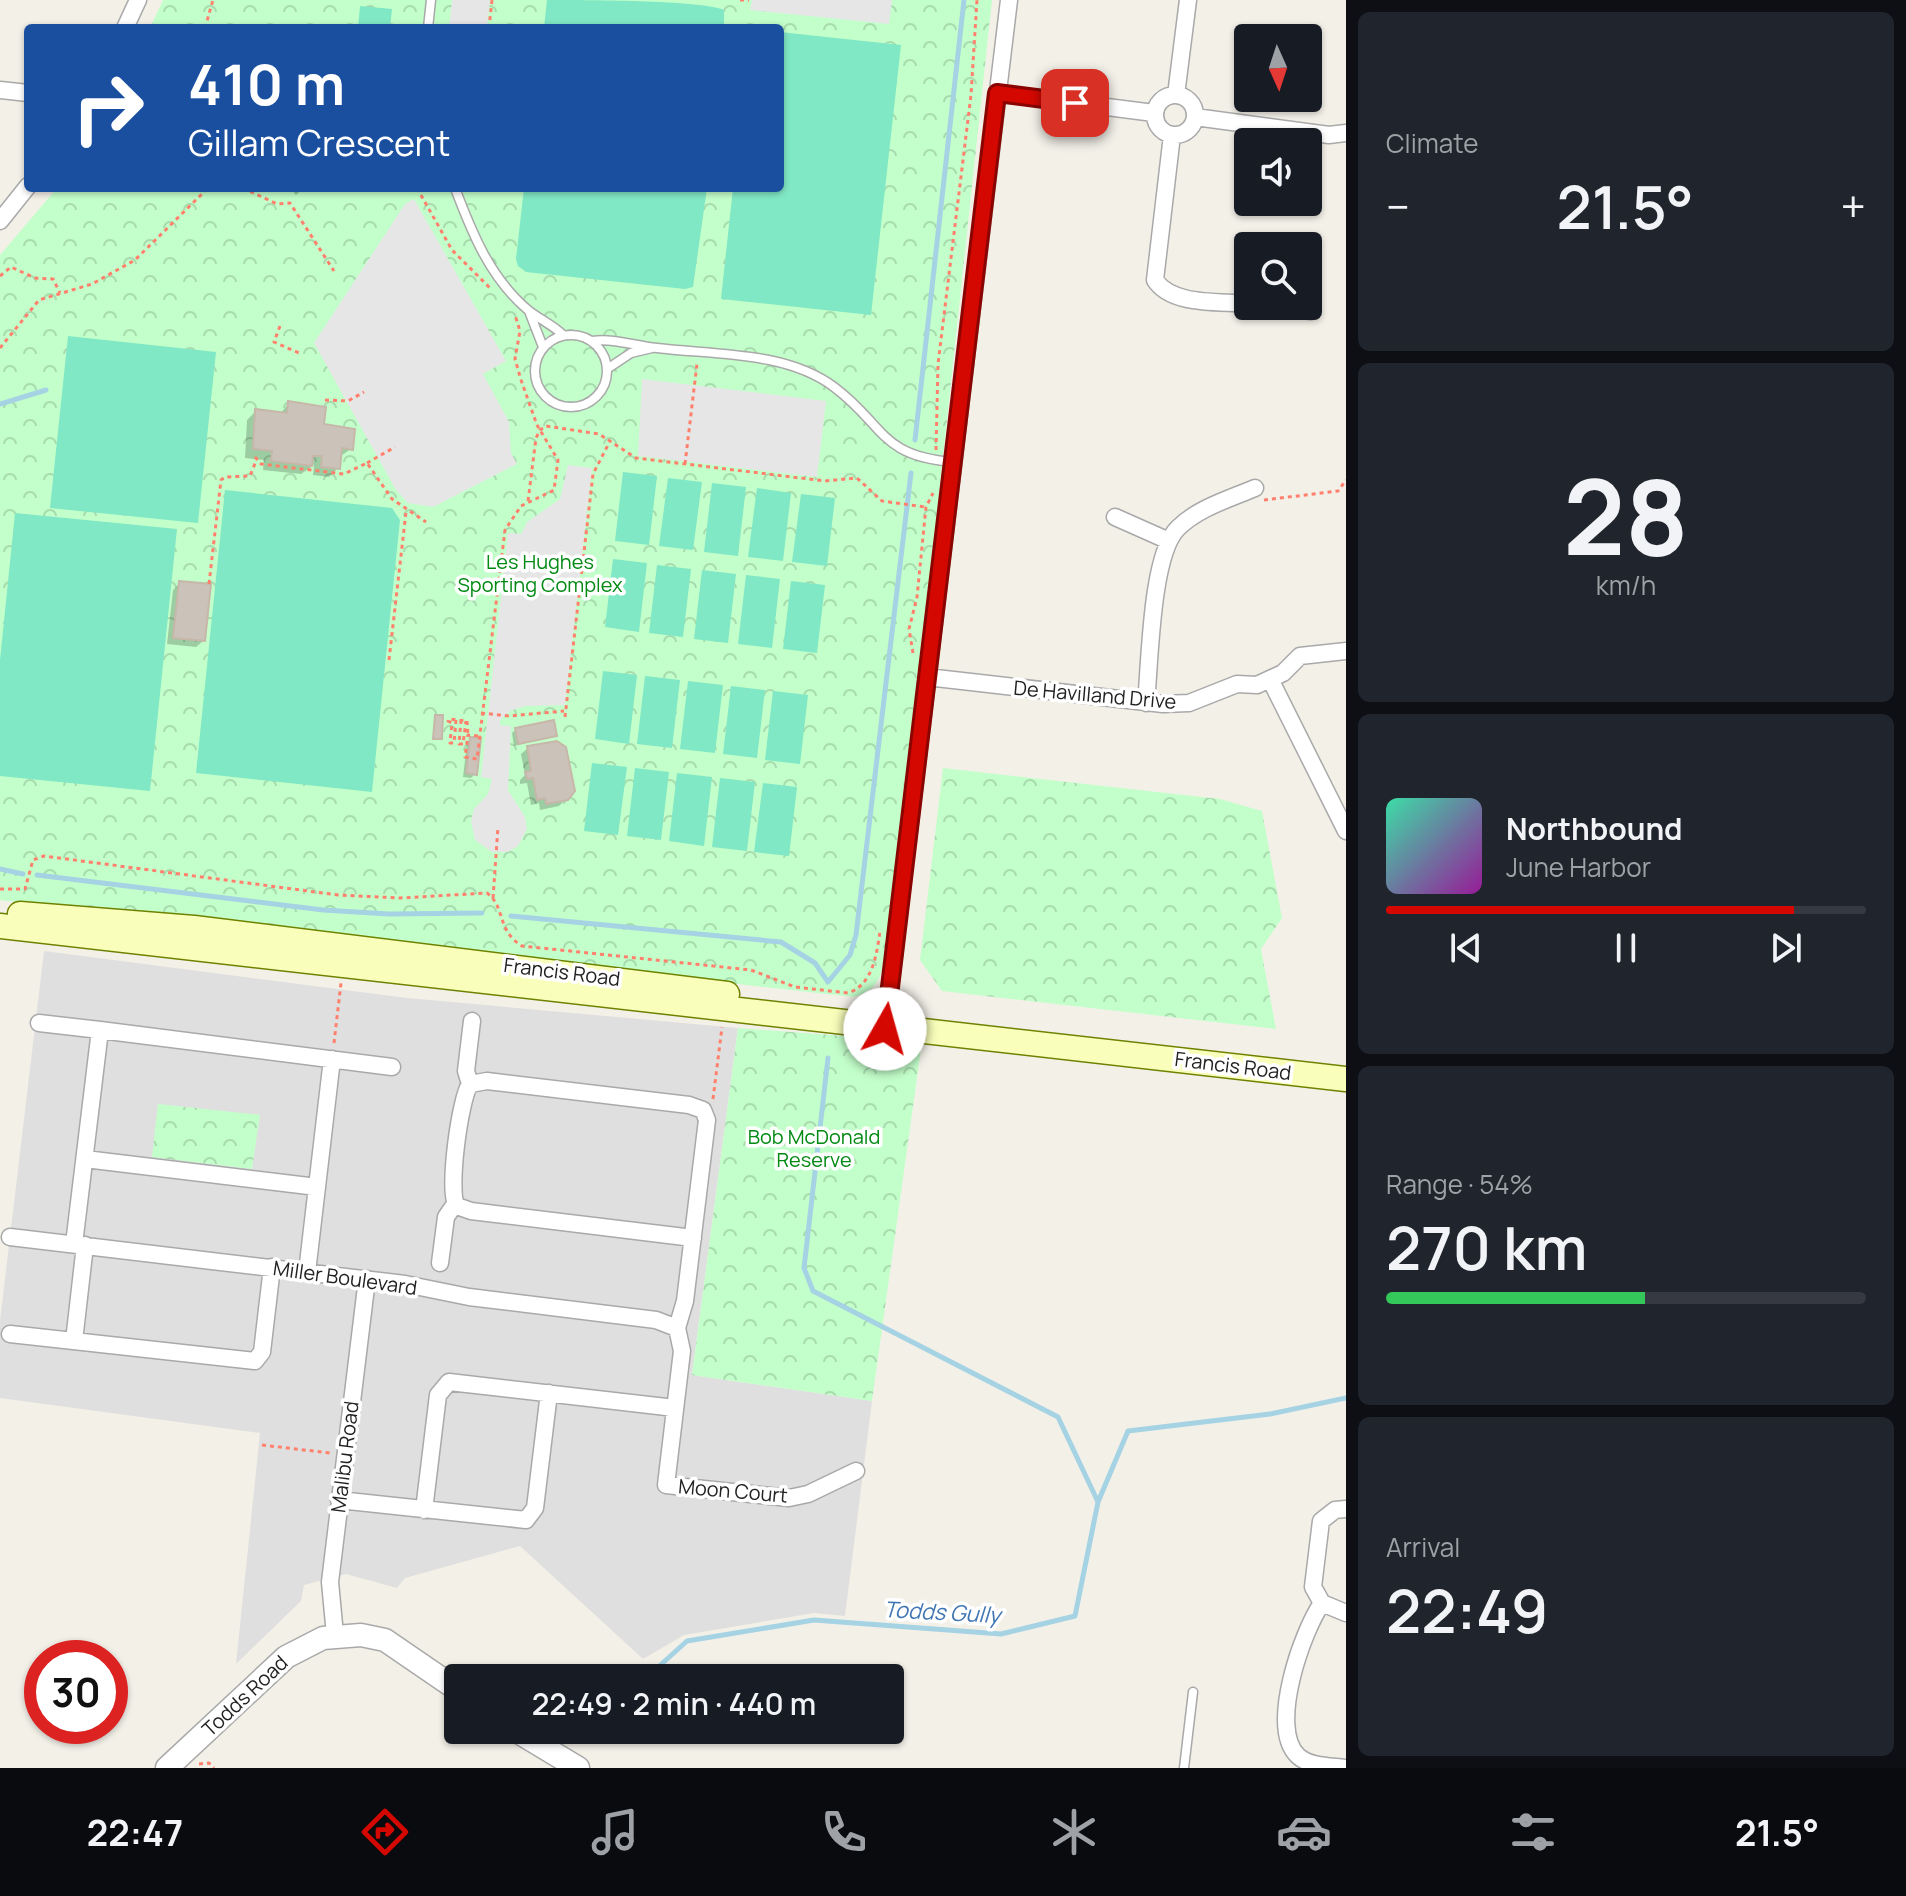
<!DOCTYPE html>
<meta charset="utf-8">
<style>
:root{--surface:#171b24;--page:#20242c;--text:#f1f3f6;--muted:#9ea1a6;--line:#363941;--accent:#d40800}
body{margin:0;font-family:Manrope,sans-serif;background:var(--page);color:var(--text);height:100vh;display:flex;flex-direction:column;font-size:30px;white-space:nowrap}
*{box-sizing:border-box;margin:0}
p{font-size:26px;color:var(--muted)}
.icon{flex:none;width:44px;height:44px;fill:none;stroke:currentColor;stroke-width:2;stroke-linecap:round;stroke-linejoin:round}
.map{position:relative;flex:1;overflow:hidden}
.panel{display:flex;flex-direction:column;gap:12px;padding:12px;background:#0d0f14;width:560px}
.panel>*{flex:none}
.hud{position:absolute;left:24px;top:24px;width:760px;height:168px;border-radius:8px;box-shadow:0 2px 6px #0004;background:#1a4fa0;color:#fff;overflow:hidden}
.needle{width:52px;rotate:177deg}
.controls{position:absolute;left:1234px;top:24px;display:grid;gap:16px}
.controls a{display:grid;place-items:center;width:88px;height:88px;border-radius:8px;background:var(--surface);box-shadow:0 2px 6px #0004;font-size:40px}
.speed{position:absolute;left:24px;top:1640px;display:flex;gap:16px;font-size:40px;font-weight:700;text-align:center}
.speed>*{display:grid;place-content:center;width:104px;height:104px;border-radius:50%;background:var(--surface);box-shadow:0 2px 6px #0004;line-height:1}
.speed .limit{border:12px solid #d22;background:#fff;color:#111}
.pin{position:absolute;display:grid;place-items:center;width:68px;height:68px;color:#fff;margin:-34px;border-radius:16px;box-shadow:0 4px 12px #0006}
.me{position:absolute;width:88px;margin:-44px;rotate:7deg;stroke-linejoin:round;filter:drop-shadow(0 0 6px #0008)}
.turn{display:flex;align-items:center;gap:28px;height:168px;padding:0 32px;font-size:36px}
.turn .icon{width:104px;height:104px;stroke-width:2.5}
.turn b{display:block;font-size:56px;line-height:68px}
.big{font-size:60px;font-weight:600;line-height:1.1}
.panel .card{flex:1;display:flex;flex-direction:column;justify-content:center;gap:12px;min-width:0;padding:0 28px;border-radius:12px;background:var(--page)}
.panel .dial{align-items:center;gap:0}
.dial b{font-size:104px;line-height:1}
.song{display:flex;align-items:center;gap:24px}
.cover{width:96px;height:96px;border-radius:12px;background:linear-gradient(135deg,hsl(160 70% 55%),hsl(300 70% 35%))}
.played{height:8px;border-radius:4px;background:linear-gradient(90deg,var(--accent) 85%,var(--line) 85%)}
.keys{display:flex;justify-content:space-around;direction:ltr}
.heat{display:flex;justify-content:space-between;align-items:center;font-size:44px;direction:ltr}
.charge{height:12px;border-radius:6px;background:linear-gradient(90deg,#34c759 54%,var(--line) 0)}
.trip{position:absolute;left:444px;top:1664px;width:460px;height:80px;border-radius:8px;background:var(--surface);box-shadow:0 2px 6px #0004;font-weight:600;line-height:80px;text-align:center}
.tab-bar{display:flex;height:128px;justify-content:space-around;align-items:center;background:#090b0e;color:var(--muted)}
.tab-bar .icon{width:56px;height:56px}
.tab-bar .selected{color:var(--accent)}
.tab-bar b{font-size:36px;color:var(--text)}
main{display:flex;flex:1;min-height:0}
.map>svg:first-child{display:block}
.residential{fill:#e0dfdf}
.park{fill:url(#park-crowns)}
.pitch{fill:#80e8c4}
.parking{fill:#e6e6e6}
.shadow{fill:#0003}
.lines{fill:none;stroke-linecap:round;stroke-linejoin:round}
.stream{stroke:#a5d3e4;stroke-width:5}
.building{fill:#cbc2ba;stroke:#c6b7a9;stroke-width:2}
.service-casing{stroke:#a9a9a9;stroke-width:11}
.minor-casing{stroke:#a9a9a9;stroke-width:19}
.tertiary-casing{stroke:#a9a9a9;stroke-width:25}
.secondary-casing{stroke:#6f8200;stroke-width:27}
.path{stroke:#ff816d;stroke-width:3;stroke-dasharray:4 4;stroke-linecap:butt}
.service{stroke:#fff;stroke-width:8}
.minor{stroke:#fff;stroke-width:16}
.tertiary{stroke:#fff;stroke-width:22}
.secondary{stroke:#f9ffba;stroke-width:24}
.route-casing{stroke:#8a0500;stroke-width:20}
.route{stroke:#d40800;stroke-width:14}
.labels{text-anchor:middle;stroke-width:7;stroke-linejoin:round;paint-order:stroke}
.park-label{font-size:20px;fill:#028912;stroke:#fff}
.street-label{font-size:20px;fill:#222;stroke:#fff}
.water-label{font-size:22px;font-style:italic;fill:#4076b3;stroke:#fff}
</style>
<main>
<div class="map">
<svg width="1346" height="1768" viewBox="0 0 1346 1768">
<defs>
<pattern id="park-crowns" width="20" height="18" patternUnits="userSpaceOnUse" patternTransform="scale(2)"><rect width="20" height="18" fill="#c3ffca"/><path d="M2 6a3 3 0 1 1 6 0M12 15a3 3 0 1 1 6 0" fill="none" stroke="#a7daad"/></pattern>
</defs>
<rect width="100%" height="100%" fill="#f3f0e8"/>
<!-- residential -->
<path class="residential" d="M44,951L407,998L738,1028L692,1375L872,1401L845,1616L814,1613L684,1635L643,1659L520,1546L405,1578L397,1588L346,1574L304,1585L301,1601L236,1664L260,1433L0,1398V1321Z"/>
<!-- park -->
<path class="park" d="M163,0H992L937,512L883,965C880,983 871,992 853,997L0,900V255L57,188H780V28H150Z
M943,768L1220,799L1262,811L1282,918L1261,949L1276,1029L942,991L920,960Z
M738,1028L922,1042L872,1401L692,1375Z
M158,1104L260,1115L252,1169L152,1157Z"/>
<!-- pitch -->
<path class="pitch" d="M547,0C581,0 702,0 724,10V28H544Z
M360,6L392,9L390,28H358Z
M780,32L901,45L871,315L721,299L733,188H780Z
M524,188H707L693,287L685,289L526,272L518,266L516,259Z
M68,336L216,352L198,523L50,508Z
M623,472L657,476L649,545L615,541Z
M668,478L702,482L693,550L659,546Z
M712,483L746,487L738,556L704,552Z
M757,488L791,493L783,561L748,557Z
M225,490L392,508L400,520L372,792L196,773Z
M801,494L835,498L827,566L792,562Z
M15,513L177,529L150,791L0,776V660Z
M613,559L647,563L639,632L605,627Z
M657,565L691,569L683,637L649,633Z
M702,570L736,574L728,643L694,639Z
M746,575L780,579L772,648L738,644Z
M791,581L825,585L817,653L783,649Z
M603,671L637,675L629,744L595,739Z
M645,676L680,680L672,748L637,744Z
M688,681L723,685L715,753L680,749Z
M731,686L765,690L757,758L723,754Z
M773,691L808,695L800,764L765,760Z
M592,763L627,767L618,835L584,831Z
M635,768L669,772L661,840L627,836Z
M677,773L712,777L704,846L669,841Z
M720,778L755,782L747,851L712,847Z
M763,783L797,787L789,856L754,852Z"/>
<!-- parking -->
<path class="parking" d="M452,0H490L487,28H449Z
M752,0H892L889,24L750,10Z
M414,199L506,361L483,374L509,422L511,453L517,464L433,507L408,503L396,490L314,343L405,204Z
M642,379L826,401L817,477L638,456Z
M568,465L592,468L565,705L525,706L510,711L500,720V725L511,726L508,790L525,817L527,829L518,846L508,852H492L475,840L471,821L474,809L488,794L492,779L481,777L508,533L521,534L527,522L560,499Z"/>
<!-- shadow -->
<path class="shadow" d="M290,188H304L296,195Z
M289,403L351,449L339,457L338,468L329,477L313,475L314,465L301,474L263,470L264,460L245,458L247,420L256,411L280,414Z
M180,583L203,641L196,647L167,644L173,590Z
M516,729L555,736L514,746L512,733Z
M471,739L475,774L471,778L463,777L467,743Z
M528,748L566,799L559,806L540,810L539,803L531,805L527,783L520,784V780L525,775L521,754Z"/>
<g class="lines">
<!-- stream -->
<path class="stream" d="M0,404L46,390
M915,440L964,0
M0,869L23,874
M37,875L323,910L389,914L482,913
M511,916L781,942L815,963L828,982L850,955L856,935L911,473
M828,1058L804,1268L813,1291L1058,1417L1098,1502
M646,1678L687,1641L814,1620L1001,1634L1075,1616L1098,1502L1128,1431L1270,1414L1346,1398
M582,1735L588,1730"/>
</g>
<!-- building -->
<path class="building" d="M288,401L326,407L324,424L355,429L353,450L342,448L340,469L321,467L322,456H313L312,466L271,461L272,451L253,449L255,409L287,413Z
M179,581L211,584L205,641L173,638Z
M435,715H443L442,739H433Z
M554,720L557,736L518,744L515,728Z
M470,737L481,738L477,775L466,773Z
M557,741L566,747L575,791L568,800L546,804L545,798L537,800L533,778L527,779L525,772L531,771L527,746Z"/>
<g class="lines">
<defs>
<path id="service" d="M428,28L431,0
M455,188C472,233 490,278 528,310C539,319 553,325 563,335
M529,311L543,347
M535 371a36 36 0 1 1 72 0a36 36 0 1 1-72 0Z
M592,341C616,338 634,346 657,348C714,355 786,351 834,387C885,425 879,456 953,462
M607,369L631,353L652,348
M1184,1768L1193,1692"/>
<path id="minor" d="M125,28L138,0
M0,90L28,93
M997,93L1154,113
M1155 115a20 20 0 1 1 40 0a20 20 0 1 1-40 0Z
M1176,95L1188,0
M1195,117L1329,135L1346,133
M1172,135L1155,280C1172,306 1219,301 1248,304
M0,221L28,186
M1264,306L1311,311
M1115,517L1169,541
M927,677L1163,704L1189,703L1237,684L1257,685L1283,673L1300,656L1346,651
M1270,679L1346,831
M1146,703C1150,662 1151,554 1178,528C1198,508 1229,499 1255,488
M472,1021L466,1071L470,1084C460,1098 447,1193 457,1206L471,1211L693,1238
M39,1023L100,1030
M885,1029L1009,0
M470,1084L487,1081L689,1105L703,1110L707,1120L685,1301L677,1328
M85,1159L317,1187
M10,1237L405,1284L469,1297L656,1320L677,1328
M74,1244L100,1030L392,1067
M440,1263L446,1217L455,1204
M307,1272L332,1059
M677,1328L682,1351L666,1485L789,1498L808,1494L856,1471
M10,1334L255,1361L262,1352L272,1267
M74,1341L85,1245
M339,1500L526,1520L535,1508L549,1393
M1346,1509L1335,1510L1321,1521L1313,1587L1322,1603L1346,1613
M424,1510L438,1395L449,1382L675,1408
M1322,1603C1302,1632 1268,1728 1298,1756C1310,1767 1331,1766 1346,1768
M335,1635L330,1582L367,1279"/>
<path id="tertiary" d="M515,1730L578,1768
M167,1768L286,1657L323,1638L361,1635L385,1640L458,1690"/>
<path id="secondary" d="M20,914L194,928L727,994
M0,926L1346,1079"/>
</defs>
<!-- service casing -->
<use href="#service" class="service-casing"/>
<!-- minor casing -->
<use href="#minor" class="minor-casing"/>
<!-- tertiary casing -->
<use href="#tertiary" class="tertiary-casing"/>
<!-- secondary casing -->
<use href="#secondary" class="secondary-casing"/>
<!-- path -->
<path class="path" d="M740,0H749
M205,28L213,0
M489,28L492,0
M243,188L277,204L290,203L334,271
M417,188L452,250L491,289
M0,276L11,267L35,278L53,279L60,293
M280,326L274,342L299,353
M0,348L39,300L92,284L135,260L208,188
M325,400L348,401L364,392
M936,450L938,364L971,95L977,0
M255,457L261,464L344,474L367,463L392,499L426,522
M367,463L395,447
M685,464L697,364
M1264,500L1338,491L1346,480
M528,501L536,438L540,430L546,426L599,434L636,458L825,481L857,478L882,501L925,507
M209,584L221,480L225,477L250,476L256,461
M913,653L909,629L917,597L926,507L933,493
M389,660L406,512
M481,713L509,716L564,711
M565,717L593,474L609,443
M456,720L454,743H450L452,723L448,721L450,719L466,721
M461,720L459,744H463L466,721
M467,721L468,735
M478,736L468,735L465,757L477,759L505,530L521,506L554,490L558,460L537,425L521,380L515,359L520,331L515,315
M0,889H25L33,860L44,856L338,895L400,898L487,893C506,907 496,930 522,946L751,970L795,987L848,993C873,985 877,953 880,931
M493,898L498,827
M334,1043L341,983
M713,1099L722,1027
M262,1445L330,1453
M199,1764L209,1763L214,1768"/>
<!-- service -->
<use href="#service" class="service"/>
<!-- minor -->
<use href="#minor" class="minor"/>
<!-- tertiary -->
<use href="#tertiary" class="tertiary"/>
<!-- secondary -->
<use href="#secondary" class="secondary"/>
</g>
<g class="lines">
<defs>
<path id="route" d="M885,1029L997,93L1075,103"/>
</defs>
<!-- route casing -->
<use href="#route" class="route-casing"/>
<!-- route -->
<use href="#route" class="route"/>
</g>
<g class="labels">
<!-- park labels -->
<g class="park-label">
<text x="540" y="569">Les Hughes<tspan x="540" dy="23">Sporting Complex</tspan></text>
<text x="814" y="1144">Bob McDonald<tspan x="814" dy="23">Reserve</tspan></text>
</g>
<!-- street labels -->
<g class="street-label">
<text transform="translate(1095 695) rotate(5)" y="7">De Havilland Drive</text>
<text transform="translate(562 972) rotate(7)" y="7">Francis Road</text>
<text transform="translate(1233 1066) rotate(7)" y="7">Francis Road</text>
<text transform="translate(345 1278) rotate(8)" y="7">Miller Boulevard</text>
<text transform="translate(345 1457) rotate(-83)" y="7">Malibu Road</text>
<text transform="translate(733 1491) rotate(5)" y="7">Moon Court</text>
<text transform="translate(245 1696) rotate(-43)" y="7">Todds Road</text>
</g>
<!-- water labels -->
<g class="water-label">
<text transform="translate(942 1612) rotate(3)" y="8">Todds Gully</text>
</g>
</g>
</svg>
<div class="controls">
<a><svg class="needle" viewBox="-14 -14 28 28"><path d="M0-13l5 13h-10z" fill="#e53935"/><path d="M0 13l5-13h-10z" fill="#9ea1a6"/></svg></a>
<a><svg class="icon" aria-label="sound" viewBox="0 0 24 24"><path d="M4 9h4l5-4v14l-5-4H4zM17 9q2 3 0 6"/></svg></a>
<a><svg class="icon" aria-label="search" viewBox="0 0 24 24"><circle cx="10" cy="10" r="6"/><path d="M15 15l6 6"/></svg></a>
</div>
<div class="speed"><div class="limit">30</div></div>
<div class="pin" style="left:1075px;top:103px;background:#d93025"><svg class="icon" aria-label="arrive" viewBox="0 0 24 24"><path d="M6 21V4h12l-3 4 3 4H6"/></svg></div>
<svg class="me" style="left:885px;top:1029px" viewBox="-20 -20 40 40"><circle r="19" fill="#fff"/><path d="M0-13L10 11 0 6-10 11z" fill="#d40800"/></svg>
<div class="trip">22:49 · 2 min · 440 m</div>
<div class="hud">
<div class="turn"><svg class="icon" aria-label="right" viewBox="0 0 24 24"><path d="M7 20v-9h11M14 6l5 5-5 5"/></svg><div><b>410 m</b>Gillam Crescent</div></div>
</div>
</div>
<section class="panel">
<div class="card"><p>Climate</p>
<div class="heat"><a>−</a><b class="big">21.5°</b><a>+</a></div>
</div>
<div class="card dial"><b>28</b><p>km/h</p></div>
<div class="card">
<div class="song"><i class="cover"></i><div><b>Northbound</b><p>June Harbor</p></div></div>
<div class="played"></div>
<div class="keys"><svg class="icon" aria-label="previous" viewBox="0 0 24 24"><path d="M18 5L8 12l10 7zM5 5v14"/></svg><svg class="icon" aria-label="pause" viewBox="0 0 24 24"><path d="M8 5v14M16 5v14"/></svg><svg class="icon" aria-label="next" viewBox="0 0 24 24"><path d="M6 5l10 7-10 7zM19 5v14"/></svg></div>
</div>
<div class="card"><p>Range · 54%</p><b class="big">270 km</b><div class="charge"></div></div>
<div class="card"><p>Arrival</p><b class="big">22:49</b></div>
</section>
</main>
<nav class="tab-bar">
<b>22:47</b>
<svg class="icon selected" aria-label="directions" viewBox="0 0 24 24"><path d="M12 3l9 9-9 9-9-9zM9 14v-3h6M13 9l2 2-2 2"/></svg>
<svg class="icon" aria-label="music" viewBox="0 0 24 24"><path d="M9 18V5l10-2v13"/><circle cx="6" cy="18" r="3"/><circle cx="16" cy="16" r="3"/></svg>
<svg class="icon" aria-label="phone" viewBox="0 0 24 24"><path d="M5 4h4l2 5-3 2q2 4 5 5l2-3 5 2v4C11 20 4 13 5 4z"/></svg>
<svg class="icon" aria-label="climate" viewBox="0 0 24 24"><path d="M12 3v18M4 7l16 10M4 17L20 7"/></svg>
<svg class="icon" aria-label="car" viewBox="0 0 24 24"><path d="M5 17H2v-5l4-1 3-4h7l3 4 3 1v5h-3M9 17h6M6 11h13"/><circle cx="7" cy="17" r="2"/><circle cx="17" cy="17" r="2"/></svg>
<svg class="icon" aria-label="filters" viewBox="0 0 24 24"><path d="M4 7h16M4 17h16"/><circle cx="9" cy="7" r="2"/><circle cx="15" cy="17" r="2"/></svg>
<b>21.5°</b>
</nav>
